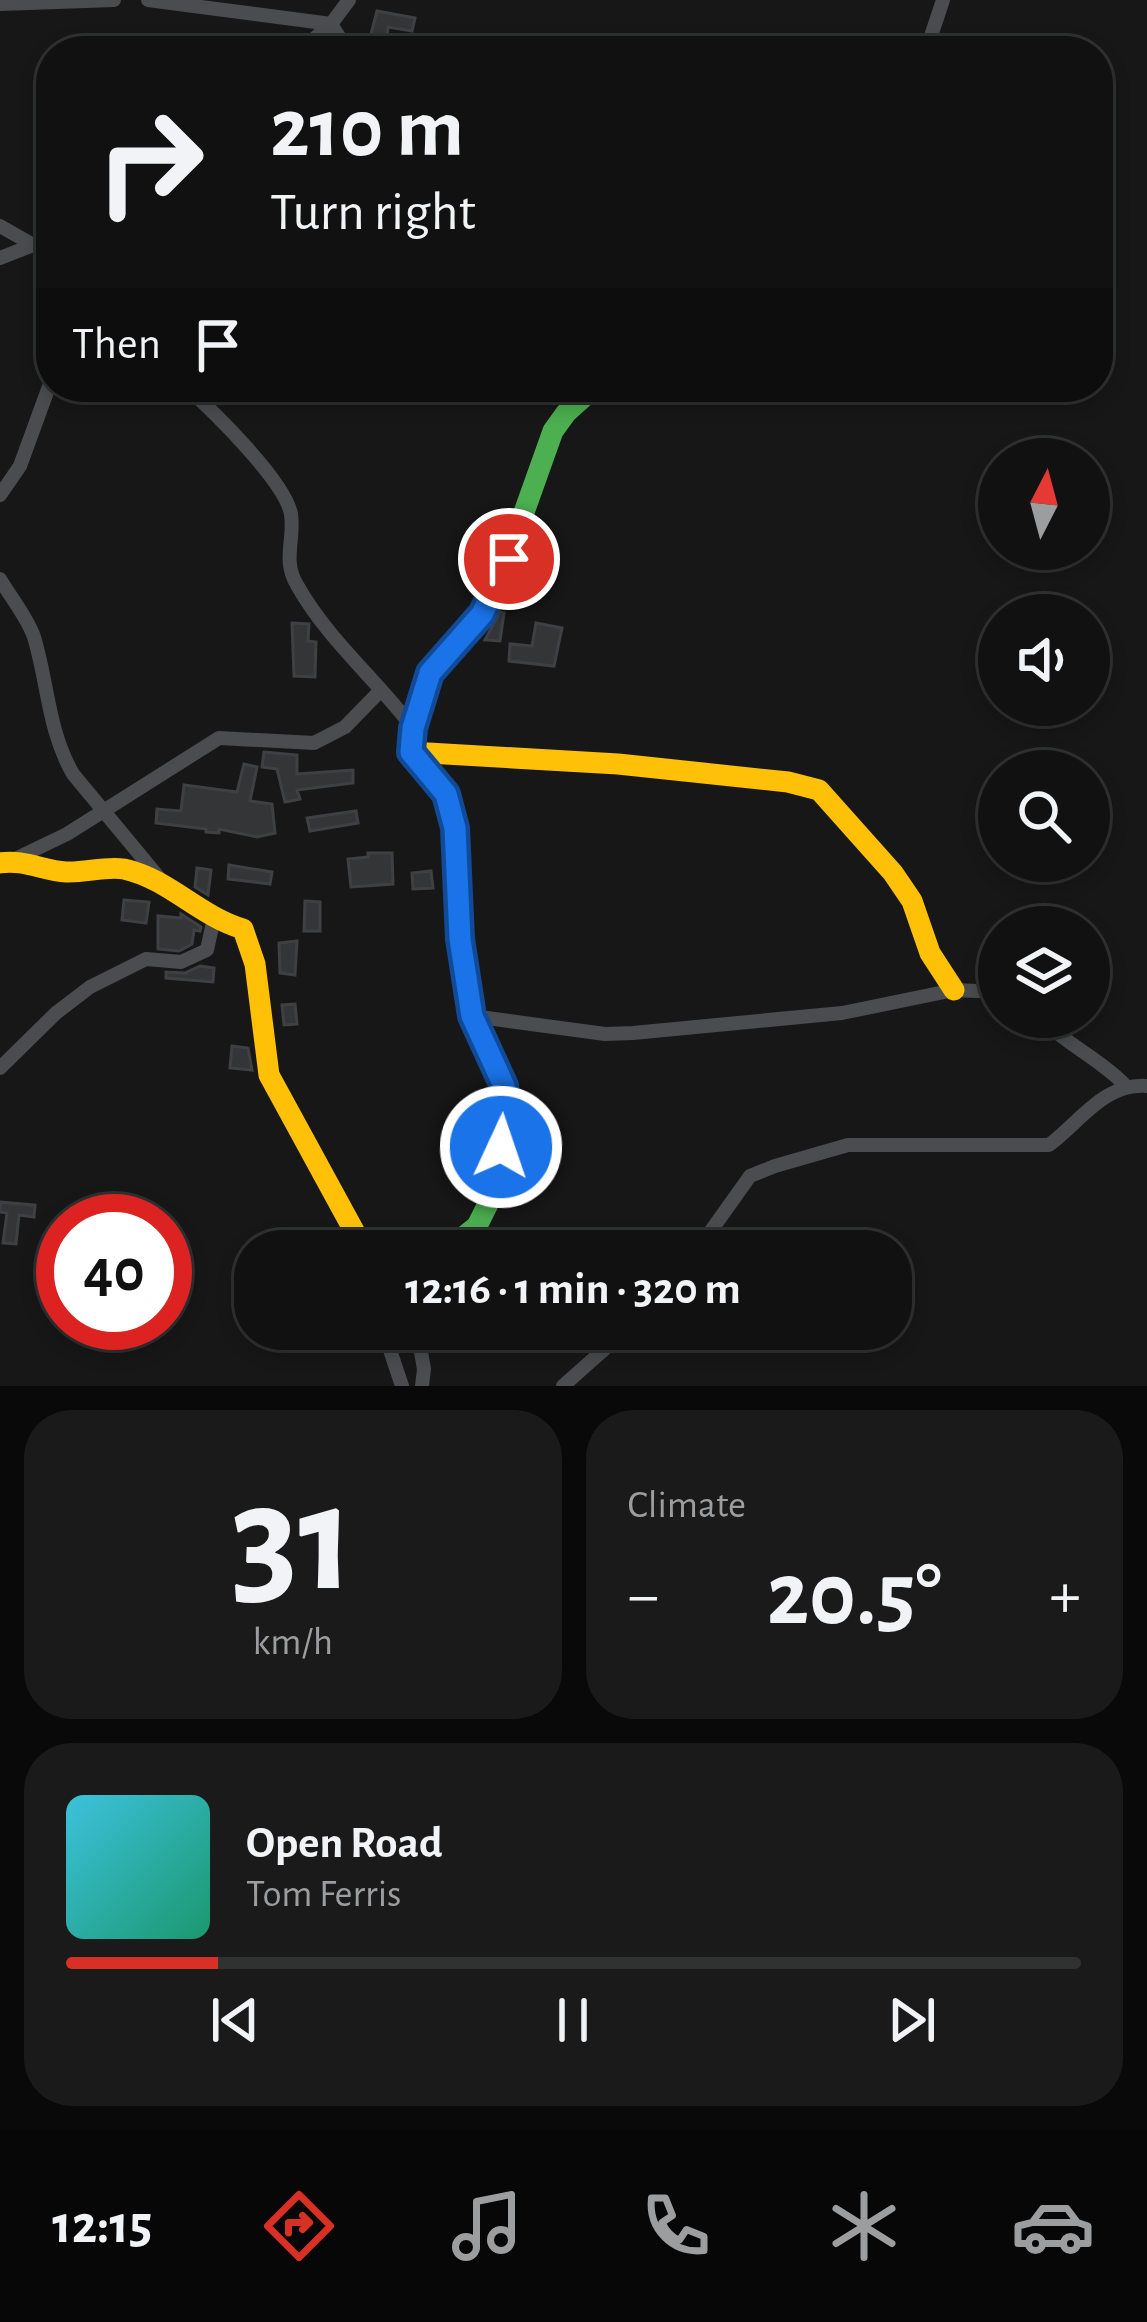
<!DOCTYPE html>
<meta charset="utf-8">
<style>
:root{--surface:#111;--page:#1a1a1a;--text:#f1f3f6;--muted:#9c9d9f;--line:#303131;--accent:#d93025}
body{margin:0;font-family:"Alegreya Sans",sans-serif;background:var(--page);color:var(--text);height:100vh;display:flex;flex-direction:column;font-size:45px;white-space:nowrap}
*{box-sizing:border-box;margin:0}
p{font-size:39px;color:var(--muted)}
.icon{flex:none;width:66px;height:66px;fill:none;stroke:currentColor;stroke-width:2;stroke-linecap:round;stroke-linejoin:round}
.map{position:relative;height:1386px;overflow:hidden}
.sheet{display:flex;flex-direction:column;gap:24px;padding:24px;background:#090909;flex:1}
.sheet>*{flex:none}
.banner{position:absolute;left:36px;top:36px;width:1077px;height:366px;border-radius:48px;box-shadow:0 6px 18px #0003,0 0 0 3px var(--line);background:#111;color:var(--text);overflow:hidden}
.needle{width:78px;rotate:6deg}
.buttons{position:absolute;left:978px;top:438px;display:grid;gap:24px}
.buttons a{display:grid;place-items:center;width:132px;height:132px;border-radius:50%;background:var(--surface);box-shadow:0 6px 18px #0003,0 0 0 3px var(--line);font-size:60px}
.speed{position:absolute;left:36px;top:1194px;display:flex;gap:24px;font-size:60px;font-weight:700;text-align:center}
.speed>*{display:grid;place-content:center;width:156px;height:156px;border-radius:50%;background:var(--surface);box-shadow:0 6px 18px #0003,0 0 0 3px var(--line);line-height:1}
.speed .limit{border:18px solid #d22;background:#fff;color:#111}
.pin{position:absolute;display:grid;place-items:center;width:102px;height:102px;color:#fff;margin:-51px;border:6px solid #fff;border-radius:50%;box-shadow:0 3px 12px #0007}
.me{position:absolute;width:132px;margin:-66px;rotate:3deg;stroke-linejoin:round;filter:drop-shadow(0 0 9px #0008)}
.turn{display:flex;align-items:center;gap:42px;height:252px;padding:0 36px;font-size:54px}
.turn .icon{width:156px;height:156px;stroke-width:2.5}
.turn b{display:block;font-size:84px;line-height:102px}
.then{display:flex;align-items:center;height:114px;padding:0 36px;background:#0003;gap:24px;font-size:45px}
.big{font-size:90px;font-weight:700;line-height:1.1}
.sheet .tile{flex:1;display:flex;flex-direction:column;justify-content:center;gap:18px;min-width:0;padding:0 42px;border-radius:48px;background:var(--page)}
.sheet .dial{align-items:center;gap:0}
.dial b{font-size:156px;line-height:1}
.song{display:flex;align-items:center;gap:36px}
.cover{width:144px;height:144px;border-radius:18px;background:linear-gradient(135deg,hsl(190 70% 55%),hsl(160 70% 35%))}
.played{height:12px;border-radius:6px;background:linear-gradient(90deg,var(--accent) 15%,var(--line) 15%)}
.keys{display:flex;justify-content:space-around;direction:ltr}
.heat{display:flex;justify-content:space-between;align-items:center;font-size:66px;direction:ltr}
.sheet .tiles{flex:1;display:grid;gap:24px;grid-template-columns:1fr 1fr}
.tile:last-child{grid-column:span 2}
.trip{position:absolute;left:234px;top:1230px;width:678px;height:120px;border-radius:48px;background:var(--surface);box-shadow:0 6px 18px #0003,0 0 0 3px var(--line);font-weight:700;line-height:120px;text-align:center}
.dock{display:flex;height:192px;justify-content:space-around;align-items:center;background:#070707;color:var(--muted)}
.dock .icon{width:84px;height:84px}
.dock .active{color:var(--accent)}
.dock b{font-size:54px;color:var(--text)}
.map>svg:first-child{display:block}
.building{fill:#343537;stroke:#3f4043;stroke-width:3}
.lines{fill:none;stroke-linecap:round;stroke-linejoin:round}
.street{stroke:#4b4c50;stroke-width:14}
.fast{stroke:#4caf50;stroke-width:21}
.slow{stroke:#ffc107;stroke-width:21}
.route-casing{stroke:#114b97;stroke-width:30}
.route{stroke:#1a73e8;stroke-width:21}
</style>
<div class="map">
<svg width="1147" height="1386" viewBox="0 0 1147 1386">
<rect width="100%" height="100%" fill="#171717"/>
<!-- building -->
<path class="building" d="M377,11L415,18L412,31L388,27L386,51L367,49Z
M500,612L504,613L500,641L485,640Z
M292,623L309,624L308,641L316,642L315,677L294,676Z
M536,623L562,628L554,666L509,661L510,644L532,646Z
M264,752L297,755V774L353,770V783L297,790L300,799L285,802L277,769L262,767Z
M244,764L257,767L250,801L272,804L275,833L257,837L219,829V833L206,832V829L156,823L157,809L181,811L184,785L237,792Z
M356,811L358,823L310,831L307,818Z
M368,853H392L393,884L351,887L348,859L368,857Z
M229,865L272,872L270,884L228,879Z
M197,868L211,870L208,895L195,887Z
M431,871L433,888L413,889L412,873Z
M124,900L149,902L146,923L122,920Z
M305,901L320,902V931H304Z
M181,914L201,927L200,931L194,930L192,944L179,951L158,949V916L181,918Z
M297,941L295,975L280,973L279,943Z
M200,966L214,968L213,982L166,978V972L185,973Z
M295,1004L297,1024L284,1025L282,1005Z
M232,1046L248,1048L252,1070L230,1068Z
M0,1202L35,1205L34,1217L19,1215L16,1244L3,1243L7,1213L0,1212Z"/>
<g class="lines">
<!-- street -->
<path class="street" d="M148,0L331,24
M0,4L114,0
M331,24L348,51
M300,51L331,24L349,0
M926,51L943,0
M0,226L51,255
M0,258L51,238
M186,387C212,410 285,481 291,514C295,540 282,560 297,585C328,640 376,679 413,728
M0,495L20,466L51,381
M0,579C11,598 27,617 34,637C48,683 48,731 73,774L160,879
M11,861L67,834L219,738L314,743L345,727L381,690
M472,1016L605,1034L633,1033L842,1013L954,990L999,992
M1039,1017C1065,1044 1099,1058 1125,1085
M0,1068L56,1013L90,987L146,959L181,962L207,950L214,918
M692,1251L708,1235L750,1176L775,1166L848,1145H1049C1081,1121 1104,1083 1147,1086
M383,1329L402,1386
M417,1329L424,1369L422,1386
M563,1386L627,1329"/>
<!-- fast -->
<path class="fast" d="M446,1251L477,1226L491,1198L507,1107L504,1086L472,1016L460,939L455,828L446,794L411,752L413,728L430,673L482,614L497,588L553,431L566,413L595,387"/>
<!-- slow -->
<path class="slow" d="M411,752L618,764L788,782L819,790L893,873L912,901L930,953L954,990
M0,863C23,859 44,871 66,872C85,873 105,866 124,869C169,879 199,916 243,929L255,964L269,1075L365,1251"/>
</g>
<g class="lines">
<defs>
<path id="route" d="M501,1147L506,1107L504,1086L472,1016L460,939L455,828L446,794L411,752L413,728L430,673L482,614L509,559"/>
</defs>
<!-- route casing -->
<use href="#route" class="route-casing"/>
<!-- route -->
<use href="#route" class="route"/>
</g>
</svg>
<div class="buttons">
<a><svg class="needle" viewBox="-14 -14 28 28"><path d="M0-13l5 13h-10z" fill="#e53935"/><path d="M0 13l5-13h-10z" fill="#9c9d9f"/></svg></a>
<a><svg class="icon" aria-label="sound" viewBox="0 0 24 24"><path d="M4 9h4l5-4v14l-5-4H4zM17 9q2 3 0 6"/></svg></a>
<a><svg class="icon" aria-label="search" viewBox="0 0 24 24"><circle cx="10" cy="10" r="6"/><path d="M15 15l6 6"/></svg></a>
<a><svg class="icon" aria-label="layers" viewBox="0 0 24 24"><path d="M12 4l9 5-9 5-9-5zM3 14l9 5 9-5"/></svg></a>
</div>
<div class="speed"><div class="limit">40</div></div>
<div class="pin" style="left:509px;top:559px;background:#d93025"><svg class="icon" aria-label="arrive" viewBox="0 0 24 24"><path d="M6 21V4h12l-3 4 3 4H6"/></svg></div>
<svg class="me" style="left:501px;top:1147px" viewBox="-20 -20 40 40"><circle r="17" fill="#1a73e8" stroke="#fff" stroke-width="3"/><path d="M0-11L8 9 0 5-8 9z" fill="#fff"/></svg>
<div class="trip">12:16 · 1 min · 320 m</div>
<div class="banner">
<div class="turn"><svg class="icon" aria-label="right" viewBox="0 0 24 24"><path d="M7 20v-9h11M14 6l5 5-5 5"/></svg><div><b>210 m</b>Turn right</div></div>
<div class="then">Then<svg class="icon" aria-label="arrive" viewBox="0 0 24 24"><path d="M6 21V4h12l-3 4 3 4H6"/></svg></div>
</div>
</div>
<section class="sheet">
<div class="tiles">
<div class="tile dial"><b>31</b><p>km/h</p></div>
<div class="tile"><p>Climate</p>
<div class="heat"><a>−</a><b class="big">20.5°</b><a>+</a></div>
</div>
<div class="tile">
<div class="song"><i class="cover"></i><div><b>Open Road</b><p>Tom Ferris</p></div></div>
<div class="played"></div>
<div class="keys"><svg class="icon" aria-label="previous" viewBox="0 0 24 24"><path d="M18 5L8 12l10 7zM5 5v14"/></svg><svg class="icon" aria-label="pause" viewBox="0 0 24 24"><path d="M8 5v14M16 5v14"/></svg><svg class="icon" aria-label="next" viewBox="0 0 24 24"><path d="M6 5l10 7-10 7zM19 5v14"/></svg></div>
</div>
</div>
</section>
<nav class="dock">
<b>12:15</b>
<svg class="icon active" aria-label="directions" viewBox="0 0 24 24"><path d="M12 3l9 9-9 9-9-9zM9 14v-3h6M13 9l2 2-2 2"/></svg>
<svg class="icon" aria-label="music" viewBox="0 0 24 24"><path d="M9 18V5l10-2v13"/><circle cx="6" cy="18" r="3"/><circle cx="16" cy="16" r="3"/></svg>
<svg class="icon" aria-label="phone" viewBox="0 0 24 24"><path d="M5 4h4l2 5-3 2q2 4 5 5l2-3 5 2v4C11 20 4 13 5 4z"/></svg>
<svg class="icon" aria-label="climate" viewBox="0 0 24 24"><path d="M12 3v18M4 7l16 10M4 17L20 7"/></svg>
<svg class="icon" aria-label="car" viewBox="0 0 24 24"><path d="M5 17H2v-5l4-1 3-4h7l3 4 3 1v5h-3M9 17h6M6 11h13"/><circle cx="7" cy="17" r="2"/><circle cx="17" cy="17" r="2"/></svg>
</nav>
